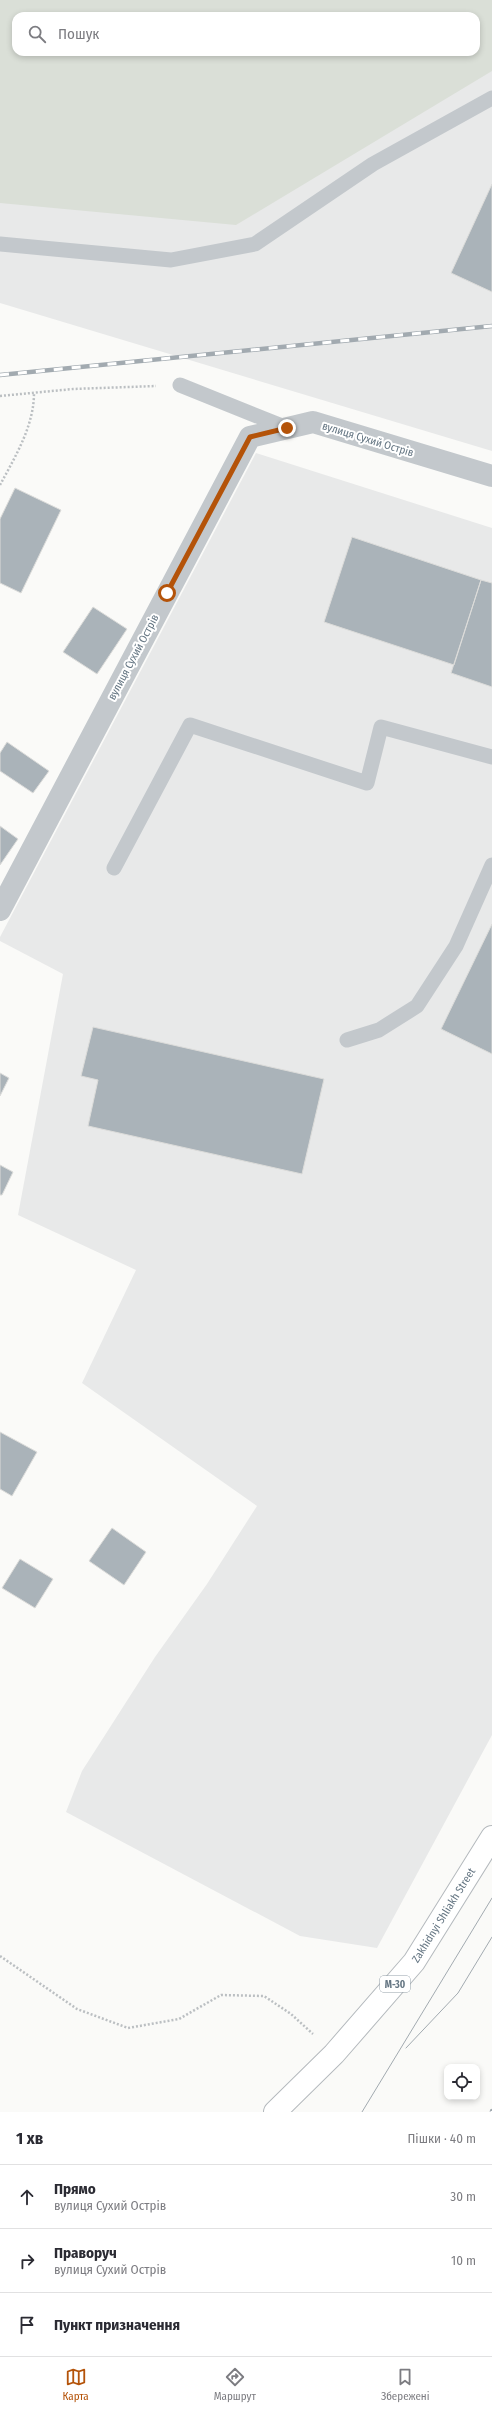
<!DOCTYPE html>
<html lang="uk">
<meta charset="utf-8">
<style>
:root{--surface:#fff;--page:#f2f2f3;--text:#2b2b33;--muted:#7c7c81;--line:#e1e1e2;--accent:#b45309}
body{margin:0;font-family:"Fira Sans Condensed",sans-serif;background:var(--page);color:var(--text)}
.controls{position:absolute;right:12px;bottom:12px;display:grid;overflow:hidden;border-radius:8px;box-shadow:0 2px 6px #0003}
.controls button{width:36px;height:36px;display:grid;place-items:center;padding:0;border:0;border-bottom:1px solid var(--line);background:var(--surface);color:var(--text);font:20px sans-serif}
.stop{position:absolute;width:12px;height:12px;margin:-9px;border:3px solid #b45309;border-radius:50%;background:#fff}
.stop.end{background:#b45309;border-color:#fff;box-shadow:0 1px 4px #0008}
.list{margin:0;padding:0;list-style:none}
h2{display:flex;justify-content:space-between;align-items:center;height:52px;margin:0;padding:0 16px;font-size:17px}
h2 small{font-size:13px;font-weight:400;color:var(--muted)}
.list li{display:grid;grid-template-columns:26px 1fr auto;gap:12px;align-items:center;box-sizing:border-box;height:64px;padding:0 16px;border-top:1px solid var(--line)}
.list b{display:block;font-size:15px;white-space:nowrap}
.list p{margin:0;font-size:13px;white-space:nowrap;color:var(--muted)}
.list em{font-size:13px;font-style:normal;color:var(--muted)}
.icon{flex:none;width:22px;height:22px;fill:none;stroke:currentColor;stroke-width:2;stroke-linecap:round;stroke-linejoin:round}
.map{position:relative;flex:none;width:492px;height:2112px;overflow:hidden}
.search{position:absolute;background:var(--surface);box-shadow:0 2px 6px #0003;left:12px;right:12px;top:12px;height:44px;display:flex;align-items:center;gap:10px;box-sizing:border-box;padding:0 14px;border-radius:12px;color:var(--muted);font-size:15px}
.sheet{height:244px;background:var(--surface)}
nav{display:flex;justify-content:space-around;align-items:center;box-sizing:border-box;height:56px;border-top:1px solid var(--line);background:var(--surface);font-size:11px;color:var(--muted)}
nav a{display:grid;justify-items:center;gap:2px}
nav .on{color:var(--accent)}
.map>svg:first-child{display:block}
.built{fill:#e8e9e9;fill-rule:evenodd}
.green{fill:#dadfd7;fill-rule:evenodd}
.building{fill:#aab3b9;stroke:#dcdcda}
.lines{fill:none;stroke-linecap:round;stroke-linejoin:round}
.trunk-casing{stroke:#b4b9bd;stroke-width:24}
.path{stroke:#bbbfc2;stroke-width:2.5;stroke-dasharray:2 2;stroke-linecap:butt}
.service{stroke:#c3c8cc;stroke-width:15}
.minor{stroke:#c3c8cc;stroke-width:22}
.trunk{stroke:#fff;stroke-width:22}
.tram{stroke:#a2aab0;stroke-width:1}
.rail-casing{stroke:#a2aab0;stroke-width:4.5}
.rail{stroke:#fff;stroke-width:3;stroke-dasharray:9;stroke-linecap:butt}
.route{stroke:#b45309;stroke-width:5}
.labels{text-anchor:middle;stroke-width:4;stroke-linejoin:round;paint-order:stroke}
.shield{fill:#fff;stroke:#939fa8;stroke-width:1}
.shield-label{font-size:10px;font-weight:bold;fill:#657683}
.street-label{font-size:11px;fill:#657683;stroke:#fff}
</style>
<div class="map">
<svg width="492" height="2112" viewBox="0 0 492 2112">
<rect width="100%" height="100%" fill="#fafaf8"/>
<!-- built -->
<path class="built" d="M 0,0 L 492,0 L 492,451 L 0,303 ZM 16,16 L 476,16 L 476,52 L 16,52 Z
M 256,453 L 492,528 L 492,1735 L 377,1948 L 300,1936 L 66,1812 L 82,1771 L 155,1657 L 207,1584 L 257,1506 L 82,1383 L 136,1270 L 18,1215 L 63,974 L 0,941 L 0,937 Z"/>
<!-- green -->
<path class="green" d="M 0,0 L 492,0 L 492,71 L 236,225 L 0,203 ZM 16,16 L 476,16 L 476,52 L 16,52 Z"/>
<!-- building -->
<path class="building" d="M 492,184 L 492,292 L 451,273 Z
M 15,488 L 61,510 L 21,593 L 0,583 L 0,519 Z
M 352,537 L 481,580 L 454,665 L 324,622 Z
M 481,580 L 492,583 L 492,687 L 451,673 Z
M 93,607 L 127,629 L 97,674 L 63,652 Z
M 7,742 L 49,771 L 33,793 L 0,771 L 0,753 Z
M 0,826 L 18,839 L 0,865 Z
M 492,924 L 492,1054 L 441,1029 Z
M 93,1027 L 324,1079 L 302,1174 L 88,1126 L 98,1080 L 81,1076 Z
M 0,1073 L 9,1078 L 0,1096 Z
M 0,1165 L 13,1172 L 2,1195 L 0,1195 Z
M 0,1432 L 37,1452 L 12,1496 L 0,1489 Z
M 112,1528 L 146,1552 L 124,1585 L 89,1561 Z
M 20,1559 L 53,1579 L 35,1608 L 2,1588 Z"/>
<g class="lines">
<defs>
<g id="trunk">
<path id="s1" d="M 275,2112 L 334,2054 L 414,1962 L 492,1837"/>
</g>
</defs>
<!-- trunk casing -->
<use href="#trunk" class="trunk-casing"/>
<!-- path -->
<path class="path" d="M 0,396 L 73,389 L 156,386
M 0,485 C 15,457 34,426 34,393
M 0,1956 L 77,2009 L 128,2028 L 179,2019 L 221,1995 L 264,1996 L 291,2014 L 313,2034"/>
<!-- service -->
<path class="service" d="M 0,244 L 171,260 L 255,244 L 373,164 L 492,98
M 180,385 L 287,428
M 114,868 L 190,725 L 367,783 L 381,727 L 492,757
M 347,1040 L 379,1030 L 417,1006 L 456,946 L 492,865"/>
<!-- minor -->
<path class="minor" d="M 0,910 L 250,437 L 313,422 L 492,476"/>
<!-- trunk -->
<use href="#trunk" class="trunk"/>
<!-- tram -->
<path class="tram" d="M 406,2048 L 458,1993 L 492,1937
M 362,2112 L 492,1898"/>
<defs>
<path id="rail" d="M 0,375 L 492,326
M 492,2112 L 492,2111"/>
</defs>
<!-- rail casing -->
<use href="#rail" class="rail-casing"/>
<!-- rail -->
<use href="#rail" class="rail"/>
</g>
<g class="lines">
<!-- route -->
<path class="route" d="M 167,593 L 250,437 L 287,428"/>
</g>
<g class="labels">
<!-- shield labels -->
<rect class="shield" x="380" y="1976" width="30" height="16" rx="3"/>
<g class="shield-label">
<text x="395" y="1988">М-30</text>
</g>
<!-- street labels -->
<g class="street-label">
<text transform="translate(368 439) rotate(17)" y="4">вулиця Сухий Острів</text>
<text transform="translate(133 657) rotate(-62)" y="4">вулиця Сухий Острів</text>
<text dy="4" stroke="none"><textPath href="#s1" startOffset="260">Zakhidnyi Shliakh Street</textPath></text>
</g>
</g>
</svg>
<div class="controls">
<button><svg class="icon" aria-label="locate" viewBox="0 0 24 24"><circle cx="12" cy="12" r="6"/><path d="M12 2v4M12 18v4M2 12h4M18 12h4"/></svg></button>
</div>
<div class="stop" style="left:167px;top:593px"></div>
<div class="stop end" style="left:287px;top:428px"></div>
<div class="search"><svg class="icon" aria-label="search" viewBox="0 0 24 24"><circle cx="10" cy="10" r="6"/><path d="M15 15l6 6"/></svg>Пошук</div>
</div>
<section class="sheet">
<h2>1 хв<small>Пішки · 40 m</small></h2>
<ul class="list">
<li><svg class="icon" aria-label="ahead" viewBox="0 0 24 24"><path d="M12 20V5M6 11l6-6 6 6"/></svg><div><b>Прямо</b><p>вулиця Сухий Острів</p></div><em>30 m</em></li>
<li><svg class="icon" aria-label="right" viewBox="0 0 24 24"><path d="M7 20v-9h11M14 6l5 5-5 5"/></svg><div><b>Праворуч</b><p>вулиця Сухий Острів</p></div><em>10 m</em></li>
<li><svg class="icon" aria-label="arrive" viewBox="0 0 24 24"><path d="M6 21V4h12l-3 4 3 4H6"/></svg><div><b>Пункт призначення</b></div></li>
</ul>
</section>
<nav>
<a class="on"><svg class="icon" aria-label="map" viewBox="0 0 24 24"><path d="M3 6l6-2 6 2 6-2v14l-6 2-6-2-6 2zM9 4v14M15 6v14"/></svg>Карта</a>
<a><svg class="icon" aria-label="directions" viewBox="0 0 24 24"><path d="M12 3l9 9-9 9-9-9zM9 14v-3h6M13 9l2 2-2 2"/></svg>Маршрут</a>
<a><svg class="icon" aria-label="saved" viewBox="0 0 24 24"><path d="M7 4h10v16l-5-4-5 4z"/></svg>Збережені</a>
</nav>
